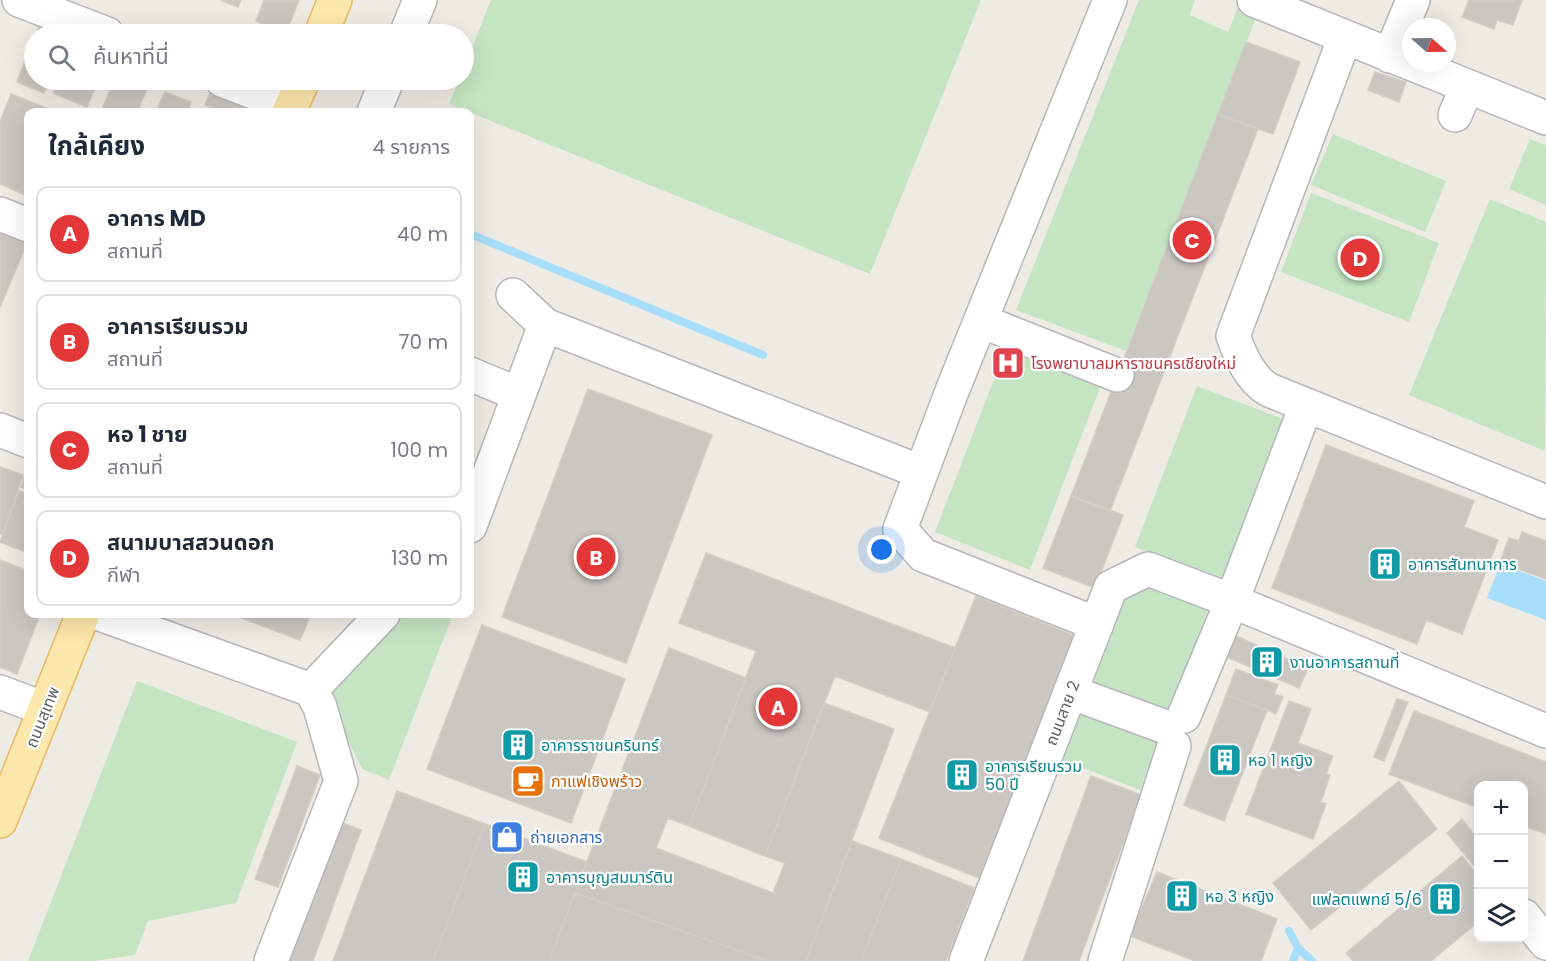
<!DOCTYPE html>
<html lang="th">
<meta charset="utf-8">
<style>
:root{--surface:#fff;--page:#f2f2f3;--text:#1f2937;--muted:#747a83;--line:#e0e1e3;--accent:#e33636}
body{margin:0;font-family:Poppins,"Noto Sans Thai",sans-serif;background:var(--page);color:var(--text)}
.controls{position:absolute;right:18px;bottom:18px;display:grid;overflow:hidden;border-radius:12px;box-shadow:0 6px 24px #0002}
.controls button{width:54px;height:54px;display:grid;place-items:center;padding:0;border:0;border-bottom:2px solid var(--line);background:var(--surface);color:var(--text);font:30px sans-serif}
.compass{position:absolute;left:1402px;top:18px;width:54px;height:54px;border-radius:50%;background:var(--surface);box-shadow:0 6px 24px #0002;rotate:110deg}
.you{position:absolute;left:882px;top:550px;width:21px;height:21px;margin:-15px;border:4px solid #fff;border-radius:50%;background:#1a73e8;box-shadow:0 0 0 9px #1a73e833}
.badge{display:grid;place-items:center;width:39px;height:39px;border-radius:50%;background:var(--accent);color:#fff;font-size:20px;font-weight:700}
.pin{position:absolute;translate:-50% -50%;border:3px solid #fff;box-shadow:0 2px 6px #0006}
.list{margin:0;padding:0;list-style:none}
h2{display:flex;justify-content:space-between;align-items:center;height:78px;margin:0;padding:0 24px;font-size:26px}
h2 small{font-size:20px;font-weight:400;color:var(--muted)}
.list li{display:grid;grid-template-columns:39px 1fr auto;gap:18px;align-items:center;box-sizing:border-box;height:96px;margin:0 12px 12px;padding:0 12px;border:2px solid var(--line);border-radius:12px}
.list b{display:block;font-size:22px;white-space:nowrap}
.list p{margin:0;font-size:20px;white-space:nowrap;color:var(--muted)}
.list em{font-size:20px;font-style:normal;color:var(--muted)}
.icon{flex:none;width:33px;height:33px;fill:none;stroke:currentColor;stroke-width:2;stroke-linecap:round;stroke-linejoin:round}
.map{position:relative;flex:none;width:1546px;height:961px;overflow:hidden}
.search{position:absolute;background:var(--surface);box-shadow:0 6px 24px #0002;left:24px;top:24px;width:450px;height:66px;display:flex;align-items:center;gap:15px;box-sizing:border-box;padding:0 21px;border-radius:33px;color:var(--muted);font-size:22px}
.panel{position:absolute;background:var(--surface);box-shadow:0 6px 24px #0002;left:24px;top:108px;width:450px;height:510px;border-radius:12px}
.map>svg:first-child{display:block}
.green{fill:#c5e5c2}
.water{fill:#a7defc}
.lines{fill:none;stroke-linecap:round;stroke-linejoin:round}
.stream{stroke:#a7defc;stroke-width:8}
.building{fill:#cac6c2;stroke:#d3ccc3;stroke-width:1.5}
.minor-casing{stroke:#b5b7bb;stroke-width:36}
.major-casing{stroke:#ecb95f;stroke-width:36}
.minor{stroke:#fff;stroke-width:33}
.major{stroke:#fce8ac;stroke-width:33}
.labels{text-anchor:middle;stroke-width:4.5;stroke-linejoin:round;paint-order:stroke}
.health-label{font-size:16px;fill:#be3a42;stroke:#fff;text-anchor:start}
.culture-label{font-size:16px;fill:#0d838f;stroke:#fff;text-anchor:start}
.street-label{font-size:16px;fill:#5c6064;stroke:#fff}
.food-label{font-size:16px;fill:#c56008;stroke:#fff;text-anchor:start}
.shop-label{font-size:16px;fill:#366cbe;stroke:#fff;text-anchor:start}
</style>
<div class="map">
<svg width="1546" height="961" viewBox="0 0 1546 961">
<rect width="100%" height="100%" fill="#eeebe4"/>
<!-- green -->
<path class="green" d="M 491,0 L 981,0 L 870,274 L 449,104 L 459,80 L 464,80 L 464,68 Z
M 1139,0 L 1195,0 L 1190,15 L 1228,32 L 1238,7 L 1257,15 L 1126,351 L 1016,310 Z
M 1333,134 L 1446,181 L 1425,232 L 1311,185 Z
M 1530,139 L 1546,145 L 1546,205 L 1509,189 Z
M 1311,193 L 1439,243 L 1409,322 L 1281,272 Z
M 1490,199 L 1546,222 L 1545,451 L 1409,395 Z
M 1010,338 L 1101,385 L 1030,570 L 935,532 Z
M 1197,386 L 1286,420 L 1223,581 L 1135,547 Z
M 1150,585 L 1209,607 L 1169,713 L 1092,684 L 1125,599 Z
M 401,614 L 453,614 L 389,780 L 362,769 L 323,689 L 339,659 Z
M 137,681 L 297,742 L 236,903 L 148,921 L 135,955 L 94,961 L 28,961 Z
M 1083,708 L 1160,737 L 1140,790 L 1063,760 Z"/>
<!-- water -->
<path class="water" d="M 1500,564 L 1546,581 L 1546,620 L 1487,598 Z"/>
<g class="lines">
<!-- stream -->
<path class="stream" d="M 470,234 L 763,355
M 1289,931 L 1298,948 L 1312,961
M 1293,961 L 1298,948"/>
</g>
<!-- building -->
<path class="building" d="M 220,0 L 241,0 L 238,7 Z
M 264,0 L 299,0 L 286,33 L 256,21 Z
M 1469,0 L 1522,0 L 1513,25 L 1497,20 L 1494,29 L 1462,17 Z
M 41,21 L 67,34 L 36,34 Z
M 214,25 L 235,33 L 234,34 L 210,34 Z
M 34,37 L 34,80 L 49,80 L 44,93 L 17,82 Z
M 1246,42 L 1300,62 L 1273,134 L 1218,114 Z
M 1375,72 L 1406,82 L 1399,102 L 1368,90 Z
M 59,80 L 98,80 L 87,107 L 53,93 Z
M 114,80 L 151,80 L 137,112 L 101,112 Z
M 214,83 L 256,100 L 251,112 L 225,112 L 205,105 Z
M 165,92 L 191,102 L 187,112 L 156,112 Z
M 11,94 L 56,112 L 28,112 L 28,196 L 0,184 L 0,122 Z
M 1218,114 L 1258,129 L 1110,511 L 1071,496 Z
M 0,232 L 27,243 L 0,307 Z
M 588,389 L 712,435 L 626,663 L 502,617 Z
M 1326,445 L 1474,501 L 1464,527 L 1498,540 L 1462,634 L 1426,620 L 1417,644 L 1272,588 Z
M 0,467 L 23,475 L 2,535 L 0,534 Z
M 28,468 L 28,490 L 21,487 Z
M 19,491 L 28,494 L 28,553 L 0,542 Z
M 1071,496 L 1123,515 L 1095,588 L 1043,568 Z
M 1522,532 L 1546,541 L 1546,579 L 1500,562 L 1509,538 L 1519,541 Z
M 706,553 L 955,648 L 930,712 L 835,676 L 765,856 L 689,826 L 756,651 L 679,623 Z
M 0,560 L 28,571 L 28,614 L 40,614 L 17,674 L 0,667 Z
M 976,596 L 1075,636 L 979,878 L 879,838 Z
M 231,614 L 311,614 L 300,640 Z
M 482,625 L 625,679 L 571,823 L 427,769 Z
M 1236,636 L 1308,668 L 1299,688 L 1227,657 Z
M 669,648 L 746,678 L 689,826 L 668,818 L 656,848 L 773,893 L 785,863 L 765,856 L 824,703 L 894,729 L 806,961 L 768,961 L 575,893 Z
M 1236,669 L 1278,685 L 1274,694 L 1283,697 L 1276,714 L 1267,710 L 1224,821 L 1184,805 Z
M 1227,695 L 1267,710 L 1224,821 L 1184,805 Z
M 1397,699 L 1408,702 L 1384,761 L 1374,757 Z
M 1289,701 L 1311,709 L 1298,743 L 1333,756 L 1326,774 L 1330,775 L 1321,802 L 1326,804 L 1313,839 L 1246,814 Z
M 1414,711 L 1546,762 L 1546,834 L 1524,826 L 1524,786 L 1478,786 L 1478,808 L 1389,774 Z
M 297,766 L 320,775 L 278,887 L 255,879 Z
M 1091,776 L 1141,795 L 1079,961 L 1023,961 Z
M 1399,781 L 1437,829 L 1311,930 L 1273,883 Z
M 397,791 L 485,824 L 433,961 L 333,961 Z
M 1462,819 L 1478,840 L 1478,871 L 1447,833 Z
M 340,822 L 361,830 L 313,961 L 288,961 Z
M 485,824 L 587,862 L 549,961 L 433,961 Z
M 852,841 L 901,859 L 861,961 L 806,961 Z
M 1462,856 L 1478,876 L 1478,922 L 1431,961 L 1353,961 L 1346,953 Z
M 901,859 L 974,888 L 946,961 L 861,961 Z
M 1157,872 L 1277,919 L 1261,961 L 1195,961 L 1130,936 Z
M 575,893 L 768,961 L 549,961 Z"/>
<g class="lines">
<defs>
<path id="minor" d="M 19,0 L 107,34
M 1254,0 L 1546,118
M 406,34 L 420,0
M 1345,37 L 1233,336 C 1240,355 1250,379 1269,390 L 1546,502
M 1390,56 L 1413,0
M 222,80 L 292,107
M 374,112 L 387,80
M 1455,115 L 1467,87
M 0,214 L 28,225
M 513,295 L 545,325
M 981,321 L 1117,375
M 470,374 L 518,394
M 0,430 L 28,441
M 470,526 L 545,325 L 921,472
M 100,614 L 311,690 L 320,707 L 341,781 L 271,961
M 1097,624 L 923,555 L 900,529 L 952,391 L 1110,0
M 311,690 L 383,614
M 0,692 L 45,709
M 1070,692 L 1163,726
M 1184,716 L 1232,601 L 1306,406
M 1524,916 L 1546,943
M 966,961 L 1111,587 L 1148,569 L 1232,601 L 1546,731
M 1105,961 L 1174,746"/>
<path id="major" d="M 321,34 L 335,0
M 289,112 L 303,80
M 0,821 L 83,614"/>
</defs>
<!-- minor casing -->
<use href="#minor" class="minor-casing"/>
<!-- major casing -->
<use href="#major" class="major-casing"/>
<!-- minor -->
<use href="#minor" class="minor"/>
<!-- major -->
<use href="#major" class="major"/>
</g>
<!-- icons -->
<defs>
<symbol id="hospital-square" viewBox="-11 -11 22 22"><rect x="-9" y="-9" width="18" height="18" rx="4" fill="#e0444e" stroke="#fff"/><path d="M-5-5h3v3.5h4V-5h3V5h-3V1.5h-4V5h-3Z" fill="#fff"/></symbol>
<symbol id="building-square" viewBox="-11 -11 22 22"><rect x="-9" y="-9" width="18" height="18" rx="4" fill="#0f9aa8" stroke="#fff"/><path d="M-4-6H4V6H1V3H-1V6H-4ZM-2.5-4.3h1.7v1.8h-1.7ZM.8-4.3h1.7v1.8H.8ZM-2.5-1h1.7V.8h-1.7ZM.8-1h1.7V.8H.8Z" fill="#fff"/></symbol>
<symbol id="cafe-square" viewBox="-11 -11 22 22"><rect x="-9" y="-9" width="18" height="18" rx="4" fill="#e8710a" stroke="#fff"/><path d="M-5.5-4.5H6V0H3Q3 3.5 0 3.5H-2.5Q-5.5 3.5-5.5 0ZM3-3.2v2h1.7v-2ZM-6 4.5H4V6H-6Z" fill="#fff"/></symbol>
<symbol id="shop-square" viewBox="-11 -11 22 22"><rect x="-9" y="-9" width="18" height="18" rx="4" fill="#3f7fe0" stroke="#fff"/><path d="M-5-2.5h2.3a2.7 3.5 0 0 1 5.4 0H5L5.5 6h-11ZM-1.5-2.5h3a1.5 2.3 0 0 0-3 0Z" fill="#fff"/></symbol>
</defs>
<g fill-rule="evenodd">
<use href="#hospital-square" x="989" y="344" width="38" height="38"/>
<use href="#building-square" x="1366" y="545" width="38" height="38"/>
<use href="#building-square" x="1248" y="643" width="38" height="38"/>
<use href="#building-square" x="499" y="726" width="38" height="38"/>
<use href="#building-square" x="1206" y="741" width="38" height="38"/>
<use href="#building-square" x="943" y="756" width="38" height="38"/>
<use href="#cafe-square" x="509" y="762" width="38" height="38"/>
<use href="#shop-square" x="488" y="818" width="38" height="38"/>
<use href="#building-square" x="504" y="858" width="38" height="38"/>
<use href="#building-square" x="1163" y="877" width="38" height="38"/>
<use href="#building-square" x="1426" y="880" width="38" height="38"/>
</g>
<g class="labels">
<!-- health labels -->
<g class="health-label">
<text x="1031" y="369">โรงพยาบาลมหาราชนครเชียงใหม่</text>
</g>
<!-- culture labels -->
<g class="culture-label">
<text x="1408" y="570">อาคารสันทนาการ</text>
<text x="1290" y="668">งานอาคารสถานที่</text>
<text x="541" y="751">อาคารราชนครินทร์</text>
<text x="1248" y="766">หอ 1 หญิง</text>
<text x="985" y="772">อาคารเรียนรวม<tspan x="985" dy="18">50 ปี</tspan></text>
<text x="546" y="883">อาคารบุญสมมาร์ติน</text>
<text x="1205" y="902">หอ 3 หญิง</text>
<text x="1422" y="905" text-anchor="end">แฟลตแพทย์ 5/6</text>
</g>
<!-- street labels -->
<g class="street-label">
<text transform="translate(1062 713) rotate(-69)" y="6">ถนนสาย 2</text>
<text transform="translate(42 717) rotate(-68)" y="6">ถนนสุเทพ</text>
</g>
<!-- food labels -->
<g class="food-label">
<text x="551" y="787">กาแฟเชิงพร้าว</text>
</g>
<!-- shop labels -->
<g class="shop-label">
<text x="530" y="843">ถ่ายเอกสาร</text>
</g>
</g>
</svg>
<div class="controls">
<button>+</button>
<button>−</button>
<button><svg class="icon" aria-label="layers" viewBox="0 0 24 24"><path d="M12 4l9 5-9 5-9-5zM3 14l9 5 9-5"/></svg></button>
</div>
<svg class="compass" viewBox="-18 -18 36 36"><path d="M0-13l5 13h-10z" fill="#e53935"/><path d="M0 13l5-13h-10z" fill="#747a83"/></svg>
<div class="you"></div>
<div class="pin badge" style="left:778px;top:707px">A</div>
<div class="pin badge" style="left:596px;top:557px">B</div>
<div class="pin badge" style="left:1192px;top:240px">C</div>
<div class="pin badge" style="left:1360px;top:258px">D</div>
<div class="search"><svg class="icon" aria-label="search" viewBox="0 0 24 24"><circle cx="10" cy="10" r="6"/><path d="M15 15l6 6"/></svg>ค้นหาที่นี่</div>
<section class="panel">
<h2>ใกล้เคียง<small>4 รายการ</small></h2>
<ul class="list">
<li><span class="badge">A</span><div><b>อาคาร MD</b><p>สถานที่</p></div><em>40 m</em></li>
<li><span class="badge">B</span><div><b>อาคารเรียนรวม</b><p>สถานที่</p></div><em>70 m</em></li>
<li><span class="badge">C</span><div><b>หอ 1 ชาย</b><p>สถานที่</p></div><em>100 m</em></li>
<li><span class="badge">D</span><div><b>สนามบาสสวนดอก</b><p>กีฬา</p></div><em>130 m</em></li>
</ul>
</section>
</div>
